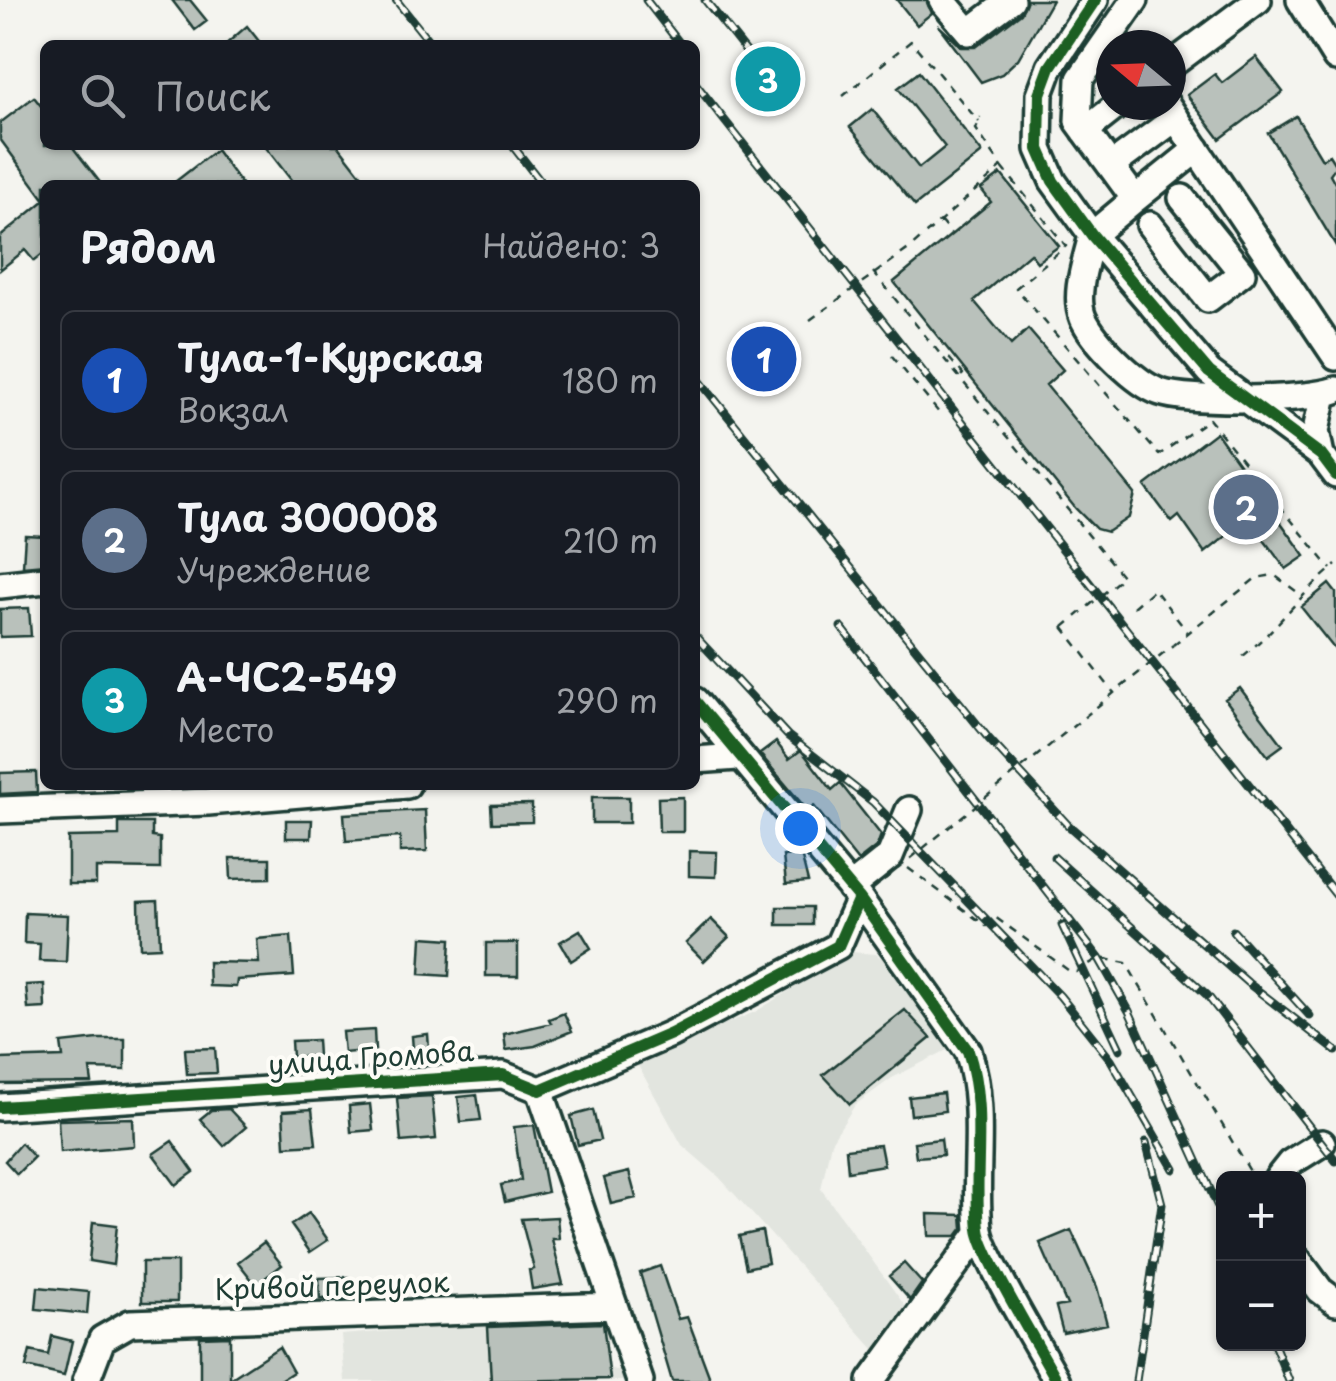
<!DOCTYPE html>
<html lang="ru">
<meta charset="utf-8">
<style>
:root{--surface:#171b24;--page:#20242c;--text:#f1f3f6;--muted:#9ea1a6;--line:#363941;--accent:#0b8043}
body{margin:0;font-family:"Playpen Sans",sans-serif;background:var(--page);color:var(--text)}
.controls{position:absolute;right:30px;bottom:30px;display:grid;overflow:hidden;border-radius:15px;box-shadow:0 2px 8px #0004}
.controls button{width:90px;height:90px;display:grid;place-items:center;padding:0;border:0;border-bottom:2px solid var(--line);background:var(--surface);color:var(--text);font:50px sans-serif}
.compass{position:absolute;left:1096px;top:30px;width:90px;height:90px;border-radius:50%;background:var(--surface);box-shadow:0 2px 8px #0004;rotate:289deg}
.you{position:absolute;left:800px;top:828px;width:35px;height:35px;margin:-25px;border:8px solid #fff;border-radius:50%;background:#1a73e8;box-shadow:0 0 0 15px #1a73e833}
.badge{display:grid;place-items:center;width:65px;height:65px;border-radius:50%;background:var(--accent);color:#fff;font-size:32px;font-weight:700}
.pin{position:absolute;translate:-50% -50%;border:5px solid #fff;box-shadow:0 2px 10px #0006}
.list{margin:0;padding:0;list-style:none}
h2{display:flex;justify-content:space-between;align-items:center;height:130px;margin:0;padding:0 40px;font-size:42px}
h2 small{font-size:32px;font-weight:400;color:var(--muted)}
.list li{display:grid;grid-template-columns:65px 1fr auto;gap:30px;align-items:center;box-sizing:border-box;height:140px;margin:0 20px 20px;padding:0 20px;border:2px solid var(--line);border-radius:15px}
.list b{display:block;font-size:38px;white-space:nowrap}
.list p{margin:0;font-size:32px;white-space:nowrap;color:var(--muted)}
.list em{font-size:32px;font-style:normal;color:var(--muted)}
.icon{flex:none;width:55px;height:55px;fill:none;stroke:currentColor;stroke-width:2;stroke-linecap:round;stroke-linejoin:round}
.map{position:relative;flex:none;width:1336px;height:1381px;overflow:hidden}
.search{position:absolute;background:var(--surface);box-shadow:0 2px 8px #0004;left:40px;top:40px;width:660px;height:110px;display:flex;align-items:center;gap:25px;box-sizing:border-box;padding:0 35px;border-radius:15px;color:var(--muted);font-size:38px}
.panel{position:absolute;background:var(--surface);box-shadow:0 2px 8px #0004;left:40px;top:180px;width:660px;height:610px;border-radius:15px}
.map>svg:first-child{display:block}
.built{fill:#e2e5df}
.building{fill:#b9c1bb;stroke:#1f3d34;stroke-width:2.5}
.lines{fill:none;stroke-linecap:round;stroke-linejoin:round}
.minor-casing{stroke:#1f3d34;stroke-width:32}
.path{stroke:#1f3d34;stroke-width:2.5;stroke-dasharray:8 8;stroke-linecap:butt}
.minor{stroke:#fdfcf7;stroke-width:25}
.rail-casing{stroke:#1f3d34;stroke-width:9}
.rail{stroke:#fdfcf7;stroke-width:5;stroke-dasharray:15;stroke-linecap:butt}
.path-bridge{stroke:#1f3d34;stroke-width:2.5;stroke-dasharray:8 8;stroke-linecap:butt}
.cycleway-casing{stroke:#fdfcf7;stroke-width:19}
.cycleway{stroke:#1b5e20;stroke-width:12}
.labels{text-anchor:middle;stroke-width:8;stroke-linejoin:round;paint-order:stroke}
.street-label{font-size:28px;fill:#1f3d34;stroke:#fdfcf7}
</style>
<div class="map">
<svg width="1336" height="1381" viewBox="0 0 1336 1381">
<rect width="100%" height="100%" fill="#f4f4ef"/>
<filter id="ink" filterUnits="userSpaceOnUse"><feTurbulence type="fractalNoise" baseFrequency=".01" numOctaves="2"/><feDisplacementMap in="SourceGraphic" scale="20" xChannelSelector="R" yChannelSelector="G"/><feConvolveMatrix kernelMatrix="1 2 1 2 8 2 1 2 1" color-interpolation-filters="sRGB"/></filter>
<g filter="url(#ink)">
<!-- built -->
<path class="built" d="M 851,952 L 876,954 L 896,969 L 949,1049 L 892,1078 L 855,1105 L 831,1142 L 821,1189 L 905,1306 L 875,1350 L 719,1177 L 682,1145 L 635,1060 L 755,1012 Z
M 602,1314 L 609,1368 L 620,1371 L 623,1381 L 345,1381 L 341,1335 Z"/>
<!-- building -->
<path class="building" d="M 172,0 L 190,0 L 207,21 L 195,30 Z
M 897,0 L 926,0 L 932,13 L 917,25 Z
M 1027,0 L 1052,0 L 1018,59 L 1002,74 L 981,82 L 938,25 L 962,47 L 976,47 L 1021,13 Z
M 247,26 L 262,45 L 225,45 Z
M 1256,57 L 1283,92 L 1220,139 L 1187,95 L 1215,74 L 1222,83 Z
M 919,72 L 982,153 L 915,206 L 850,127 L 872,109 L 919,168 L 945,147 L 898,88 Z
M 34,97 L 45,111 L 45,145 L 71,145 L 102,185 L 45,185 L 45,252 L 34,261 L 25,250 L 0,270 L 0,237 L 45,200 L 0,139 L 0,123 Z
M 1296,116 L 1322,159 L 1329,155 L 1336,166 L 1330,174 L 1336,185 L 1336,246 L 1268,133 Z
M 264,145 L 338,145 L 369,185 L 295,185 Z
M 216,150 L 242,185 L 171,185 Z
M 1001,174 L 1059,246 L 1037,262 L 1030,253 L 974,301 L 1011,345 L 1028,329 L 1063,370 L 1046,385 L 1135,494 L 1129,517 L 1107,532 L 1096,529 L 1076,509 L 894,282 L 991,202 L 981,189 Z
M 1216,432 L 1305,556 L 1286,569 L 1248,519 L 1205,553 L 1179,516 L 1172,522 L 1145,486 Z
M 25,535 L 45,536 L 45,564 L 23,566 Z
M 1329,584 L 1336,593 L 1336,651 L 1301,607 Z
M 29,608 L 31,636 L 0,637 L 0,609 Z
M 1240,688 L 1283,745 L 1268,756 L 1225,699 Z
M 776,742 L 789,759 L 801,750 L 832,790 L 840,783 L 881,835 L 877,846 L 858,861 L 814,806 L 808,811 L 760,754 Z
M 36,772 L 37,792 L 0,794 L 0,773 Z
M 592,797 L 629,797 L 629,823 L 592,823 Z
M 683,797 L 683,832 L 659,832 L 658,798 Z
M 532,804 L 532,822 L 492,823 L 491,805 Z
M 425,810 L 427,851 L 400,852 L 400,837 L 346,841 L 344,814 Z
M 286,820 L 312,820 L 311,838 L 286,838 Z
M 119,823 L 152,823 L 152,837 L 160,838 L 160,869 L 96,868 L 96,884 L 68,884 L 68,837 L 119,836 Z
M 689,851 L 717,852 L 716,877 L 689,876 Z
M 801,854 L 808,882 L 786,884 L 783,856 Z
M 230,858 L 270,858 L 270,878 L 231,879 Z
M 158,900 L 160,947 L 140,948 L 139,901 Z
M 777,907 L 812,907 L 812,925 L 777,925 Z
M 25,913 L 68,915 L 66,962 L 39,961 L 40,944 L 24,943 Z
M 711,919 L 729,937 L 704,961 L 686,943 Z
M 580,930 L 591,948 L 571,961 L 560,942 Z
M 291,936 L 294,976 L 237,980 L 236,987 L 209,986 L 208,962 L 259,963 L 257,939 Z
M 422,937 L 451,939 L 449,976 L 420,974 Z
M 486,943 L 518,943 L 518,976 L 486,976 Z
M 44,984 L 45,1008 L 28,1009 L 26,985 Z
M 905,1010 L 931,1038 L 850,1104 L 823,1075 Z
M 564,1013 L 572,1031 L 535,1046 L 506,1050 L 504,1034 L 551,1023 L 549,1019 Z
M 374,1030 L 375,1050 L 344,1053 L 342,1032 Z
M 428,1034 L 430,1062 L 414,1063 L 412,1036 Z
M 98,1039 L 125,1039 L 125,1070 L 90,1069 L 92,1083 L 0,1084 L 0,1059 L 63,1057 L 61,1043 Z
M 317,1040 L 318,1056 L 292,1057 L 291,1041 Z
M 215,1048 L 217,1073 L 187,1074 L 185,1049 Z
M 943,1093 L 945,1111 L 911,1115 L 909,1097 Z
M 477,1095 L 481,1120 L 461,1122 L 458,1097 Z
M 432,1096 L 436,1139 L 401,1142 L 397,1098 Z
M 370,1104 L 373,1130 L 351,1132 L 349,1106 Z
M 229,1109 L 246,1127 L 224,1146 L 200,1119 L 211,1110 Z
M 312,1109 L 316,1144 L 285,1146 L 283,1111 Z
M 593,1110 L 600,1140 L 578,1145 L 571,1116 Z
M 133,1118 L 134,1146 L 60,1152 L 58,1120 Z
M 534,1125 L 547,1192 L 505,1202 L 501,1185 L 521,1180 L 514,1127 Z
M 941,1139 L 943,1155 L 916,1157 L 914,1142 Z
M 172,1141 L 194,1172 L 176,1185 L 153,1154 Z
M 21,1143 L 34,1157 L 17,1174 L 5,1161 Z
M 880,1145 L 884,1165 L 848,1171 L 846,1149 Z
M 629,1172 L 636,1198 L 611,1204 L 604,1178 Z
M 309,1213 L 328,1240 L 310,1252 L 291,1225 Z
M 928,1214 L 962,1215 L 963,1228 L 957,1236 L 929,1236 Z
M 557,1217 L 559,1239 L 552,1239 L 563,1284 L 532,1289 L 529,1270 L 534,1269 L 521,1219 Z
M 93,1222 L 117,1225 L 113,1265 L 89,1261 Z
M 1071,1230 L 1097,1287 L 1107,1324 L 1063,1333 L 1056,1307 L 1067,1305 L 1040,1243 Z
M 762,1231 L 768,1263 L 746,1268 L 739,1236 Z
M 264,1242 L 282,1265 L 256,1285 L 238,1262 Z
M 142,1262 L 177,1262 L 177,1302 L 142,1302 Z
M 904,1263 L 922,1283 L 910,1300 L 889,1276 Z
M 660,1266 L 678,1319 L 687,1317 L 711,1381 L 672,1381 L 640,1273 Z
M 349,1277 L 349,1298 L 320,1299 L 319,1278 Z
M 38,1287 L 89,1292 L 87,1314 L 36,1309 Z
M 603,1323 L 610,1379 L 491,1381 L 488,1327 Z
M 52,1336 L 72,1341 L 64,1376 L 26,1367 L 30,1351 L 48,1355 Z
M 230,1336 L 230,1379 L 279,1347 L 293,1372 L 279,1381 L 200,1380 L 200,1337 Z"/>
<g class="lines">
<defs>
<path id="minor" d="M 942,0 L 969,32 L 1011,0
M 1095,0 L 1050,67 L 1040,94 L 1039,149 L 1053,181 L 1092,235 L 1209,372 L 1321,455 L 1336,475
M 1135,0 L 1080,79 L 1078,121 L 1135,199 L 1197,149
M 1300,0 L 1336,58
M 1171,65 L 1258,0
M 1167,105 L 1336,357
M 1085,131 L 1118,105
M 1111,166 L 1176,118
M 1150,225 L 1208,299 L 1242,273 L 1182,198
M 1092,235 C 1087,259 1073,294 1083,318 C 1094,342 1136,384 1160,392 C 1189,402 1307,401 1336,390
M 1092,235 L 1135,199
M 1321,455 L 1316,431 L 1324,394
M 0,585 L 45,580
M 695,701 L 859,898 L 968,1051 C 987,1109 973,1169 979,1229 C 981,1253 1042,1352 1057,1381
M 695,760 L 738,757
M 0,810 L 208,802 L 407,785
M 850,888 L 890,856 L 909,810
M 540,1090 L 640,1381
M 0,1107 L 503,1075 L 540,1090 L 671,1034 L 838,946 L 859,898
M 1278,1178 L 1290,1163 L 1322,1143
M 1298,1260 L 1320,1290 L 1336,1302
M 86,1381 L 102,1339 L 130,1323 L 613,1306
M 871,1381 L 979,1233"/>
</defs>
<!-- minor casing -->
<use href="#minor" class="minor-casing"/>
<!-- path -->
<path class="path" d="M 843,96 L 911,41 L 979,122
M 1002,167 L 1066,246 L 1016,288 L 1159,455 L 1209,419 L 1331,569
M 940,221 L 952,235
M 873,272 L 1123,577 L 1058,632
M 810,320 L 910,248 L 1002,167 L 976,129 L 981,117
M 892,356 L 940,414
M 949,358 L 963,374 L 958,379
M 1133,607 L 1154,589 L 1188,633
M 1063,627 L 1114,693
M 1173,645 L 1256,578 L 1274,575 L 1300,594
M 1243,656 C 1278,628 1301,593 1336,565
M 908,868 L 986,926 L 995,917 L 1068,970 L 1076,972 L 1099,958 L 1126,963 L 1254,1178"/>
<!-- minor -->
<use href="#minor" class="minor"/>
<defs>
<path id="rail" d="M 396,0 L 432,45
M 646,0 L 681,45
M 705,0 L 787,103
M 695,83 L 1336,895
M 512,145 L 543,185
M 695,375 L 989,739 L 1068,825 L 1248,983 L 1336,1051
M 841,627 L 1099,958 L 1129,1011 L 1224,1220
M 695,636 L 788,736 L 873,802 L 1060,996 L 1111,1060 L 1174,1169
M 1054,857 L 1207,995 L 1336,1161
M 1062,925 L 1120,1049
M 1233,931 L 1310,1016
M 1274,1344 L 1289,1381
M 1136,1381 L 1162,1204 L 1146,1142"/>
</defs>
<!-- rail casing -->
<use href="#rail" class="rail-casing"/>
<!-- rail -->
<use href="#rail" class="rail"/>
<!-- path-bridge -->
<path class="path-bridge" d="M 873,889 L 1173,645"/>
<defs>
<path id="cycleway" d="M 1095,0 L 1050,67 L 1040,94 L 1039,149 L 1053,181 L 1092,235 L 1209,372 L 1321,455 L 1336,475
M 695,701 L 859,898 L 968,1051 C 987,1109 973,1169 979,1229 C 981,1253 1042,1352 1057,1381
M 0,1107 L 503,1075 L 540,1090 L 671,1034 L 838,946 L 859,898"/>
</defs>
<!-- cycleway casing -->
<use href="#cycleway" class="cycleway-casing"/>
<!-- cycleway -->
<use href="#cycleway" class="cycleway"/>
</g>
</g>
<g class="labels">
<!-- street labels -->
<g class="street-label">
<text transform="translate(371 1058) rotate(-4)" y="10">улица Громова</text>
<text transform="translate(332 1286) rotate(-2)" y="10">Кривой переулок</text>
</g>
</g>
</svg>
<div class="controls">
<button>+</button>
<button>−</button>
</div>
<svg class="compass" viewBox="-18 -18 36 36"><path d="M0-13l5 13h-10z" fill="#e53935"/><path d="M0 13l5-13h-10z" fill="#9ea1a6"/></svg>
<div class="you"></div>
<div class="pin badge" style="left:764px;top:359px;background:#1a4fb4">1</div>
<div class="pin badge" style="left:1246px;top:507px;background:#5c6f8a">2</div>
<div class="pin badge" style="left:768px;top:79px;background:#0f9aa8">3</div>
<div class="search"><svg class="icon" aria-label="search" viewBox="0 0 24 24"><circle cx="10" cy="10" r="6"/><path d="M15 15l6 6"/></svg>Поиск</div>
<section class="panel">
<h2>Рядом<small>Найдено: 3</small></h2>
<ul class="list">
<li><span class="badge" style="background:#1a4fb4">1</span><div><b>Тула-1-Курская</b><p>Вокзал</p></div><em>180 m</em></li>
<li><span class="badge" style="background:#5c6f8a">2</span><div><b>Тула 300008</b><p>Учреждение</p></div><em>210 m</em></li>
<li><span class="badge" style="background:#0f9aa8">3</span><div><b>А-ЧС2-549</b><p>Место</p></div><em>290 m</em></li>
</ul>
</section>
</div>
